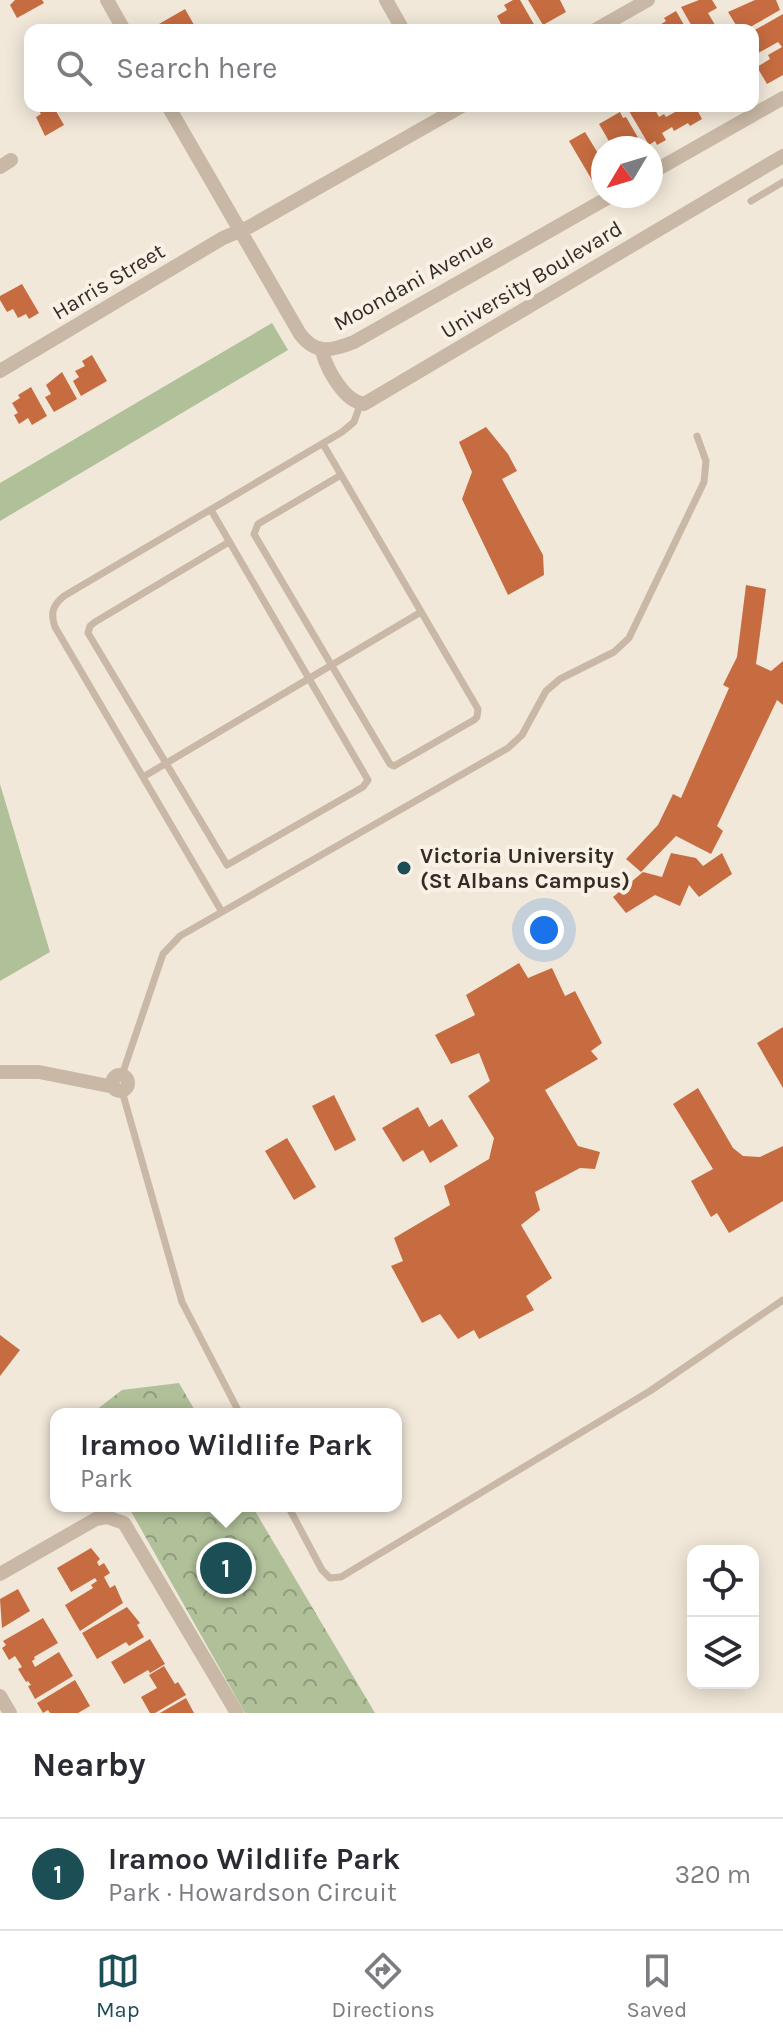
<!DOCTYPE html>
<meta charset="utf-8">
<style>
:root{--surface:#fff;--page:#f7f7f7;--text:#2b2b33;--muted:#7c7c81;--line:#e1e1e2;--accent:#1c4e56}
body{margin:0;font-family:Karla,sans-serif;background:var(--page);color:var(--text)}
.controls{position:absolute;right:24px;bottom:24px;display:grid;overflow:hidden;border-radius:16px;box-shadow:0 4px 20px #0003}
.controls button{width:72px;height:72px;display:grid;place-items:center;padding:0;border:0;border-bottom:2px solid var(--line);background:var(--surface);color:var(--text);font:40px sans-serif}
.compass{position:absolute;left:591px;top:136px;width:72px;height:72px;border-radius:50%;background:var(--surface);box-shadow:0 4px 20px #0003;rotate:232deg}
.you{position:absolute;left:544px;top:930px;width:28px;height:28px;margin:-20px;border:6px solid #fff;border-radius:50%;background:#1a73e8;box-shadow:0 0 0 12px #1a73e833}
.badge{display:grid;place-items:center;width:52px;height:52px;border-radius:50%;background:var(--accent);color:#fff;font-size:26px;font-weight:700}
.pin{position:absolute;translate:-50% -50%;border:4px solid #fff;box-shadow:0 2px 8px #0006}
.popup{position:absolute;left:50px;top:1408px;width:352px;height:104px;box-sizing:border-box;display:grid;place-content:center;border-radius:16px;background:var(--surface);filter:drop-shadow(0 2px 6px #0005);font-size:26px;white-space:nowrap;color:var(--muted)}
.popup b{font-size:30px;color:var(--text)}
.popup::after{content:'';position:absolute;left:50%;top:100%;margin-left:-16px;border:16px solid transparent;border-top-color:var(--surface)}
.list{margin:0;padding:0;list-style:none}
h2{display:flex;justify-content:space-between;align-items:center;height:104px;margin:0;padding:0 32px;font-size:34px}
h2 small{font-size:26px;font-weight:400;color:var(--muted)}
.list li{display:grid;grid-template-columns:52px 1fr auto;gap:24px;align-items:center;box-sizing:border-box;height:112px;padding:0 32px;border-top:2px solid var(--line)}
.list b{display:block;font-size:30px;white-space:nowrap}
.list p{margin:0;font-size:26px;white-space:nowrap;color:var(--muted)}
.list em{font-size:26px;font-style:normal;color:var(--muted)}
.icon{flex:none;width:44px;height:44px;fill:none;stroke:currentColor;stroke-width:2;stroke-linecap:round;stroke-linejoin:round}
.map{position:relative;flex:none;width:783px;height:1713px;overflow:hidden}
.search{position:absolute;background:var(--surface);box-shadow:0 4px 20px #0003;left:24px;right:24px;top:24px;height:88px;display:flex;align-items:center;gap:20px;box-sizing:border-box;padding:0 28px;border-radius:16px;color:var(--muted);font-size:30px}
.sheet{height:216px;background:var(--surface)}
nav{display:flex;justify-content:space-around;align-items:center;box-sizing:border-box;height:112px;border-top:2px solid var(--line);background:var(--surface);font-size:22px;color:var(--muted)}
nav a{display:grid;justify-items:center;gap:4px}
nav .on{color:var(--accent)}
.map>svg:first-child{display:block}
.grass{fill:#b0c099}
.forest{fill:url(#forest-crowns)}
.building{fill:#c76c41}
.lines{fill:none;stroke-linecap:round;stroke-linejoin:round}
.service{stroke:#c9b8a5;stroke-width:7}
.minor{stroke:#c9b8a5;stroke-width:14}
.poi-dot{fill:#1c4e56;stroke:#f9f1e5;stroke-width:3}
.labels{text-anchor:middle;stroke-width:8;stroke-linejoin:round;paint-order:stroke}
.street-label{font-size:22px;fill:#352c26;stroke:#f9f1e5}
.poi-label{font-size:22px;font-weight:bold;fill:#352c26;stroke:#f9f1e5;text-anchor:start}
</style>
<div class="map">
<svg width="783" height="1713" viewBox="0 0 783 1713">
<defs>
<pattern id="forest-crowns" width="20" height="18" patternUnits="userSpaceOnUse" patternTransform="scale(2)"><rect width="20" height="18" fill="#b0c099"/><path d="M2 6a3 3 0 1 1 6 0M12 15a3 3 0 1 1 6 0" fill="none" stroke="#909c7d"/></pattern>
</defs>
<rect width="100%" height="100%" fill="#f1e8d9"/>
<!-- grass -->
<path class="grass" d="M 272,323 L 288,350 L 0,521 L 0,483 Z
M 0,784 L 50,952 L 0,981 Z"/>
<!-- forest -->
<path class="forest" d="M 179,1383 L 197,1414 L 91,1414 L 122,1390 Z
M 128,1506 L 252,1506 L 375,1713 L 245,1713 Z"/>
<!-- building -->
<path class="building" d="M 15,0 L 42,0 L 44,3 L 17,18 L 10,5 Z
M 513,0 L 520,0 L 535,26 L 527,30 L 509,30 L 506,24 L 502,26 L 497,16 L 507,10 L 504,5 Z
M 528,0 L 560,0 L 566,12 L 543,25 Z
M 699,0 L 712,0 L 717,8 L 708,13 L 718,30 L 694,30 L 681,7 Z
M 755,0 L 776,0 L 780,10 L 745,30 L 739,30 L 728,12 Z
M 185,9 L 197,30 L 163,30 L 159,24 Z
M 676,11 L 687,30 L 656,30 L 655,28 L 666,21 L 664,18 Z
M 783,14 L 783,75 L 767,84 L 757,67 L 770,59 L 768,55 L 782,47 L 778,42 L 753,56 L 753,31 Z
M 36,106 L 53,106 L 64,125 L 45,136 L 36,117 L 41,114 Z
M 637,106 L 653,106 L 659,117 L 664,114 L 666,117 L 677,111 L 674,106 L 695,106 L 702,119 L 690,126 L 688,123 L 674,131 L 672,127 L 662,133 L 666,140 L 657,145 L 655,141 L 649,145 L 629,111 Z
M 620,112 L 623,118 L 626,117 L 644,148 L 613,148 L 599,124 Z
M 585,132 L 599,155 L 603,152 L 603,174 L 592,180 L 569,141 Z
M 22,284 L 39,313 L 29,319 L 26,314 L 18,318 L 13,309 L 7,312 L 0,300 L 0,296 Z
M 92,355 L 107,381 L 81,396 L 73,381 L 79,377 L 75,371 L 85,366 L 82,361 Z
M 62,372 L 77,399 L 54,412 L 45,397 L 51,394 L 46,385 Z
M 31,387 L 47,416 L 32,425 L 28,418 L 19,424 L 14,415 L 18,413 L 12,403 L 20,398 L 18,395 Z
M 486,427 L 508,454 L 517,471 L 502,479 L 543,555 L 544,575 L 508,595 L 462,499 L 472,472 L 459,442 Z
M 746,585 L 766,589 L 756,664 L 771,671 L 783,661 L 783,705 L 777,700 L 717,826 L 723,831 L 711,854 L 676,836 L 641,872 L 626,859 L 658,825 L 673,794 L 681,798 L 729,688 L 723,685 L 737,657 Z
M 671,853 L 696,858 L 703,866 L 722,853 L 732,874 L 699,897 L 689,885 L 680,906 L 655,895 L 626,913 L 613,897 L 643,872 L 662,877 Z
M 519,963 L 528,978 L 552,968 L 565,996 L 575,991 L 602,1043 L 591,1051 L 598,1059 L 545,1090 L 578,1146 L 600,1152 L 595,1169 L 580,1168 L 535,1192 L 540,1210 L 521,1225 L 552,1278 L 526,1296 L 534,1310 L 479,1339 L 474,1330 L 458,1339 L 440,1314 L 422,1323 L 391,1266 L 403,1261 L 394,1238 L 450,1205 L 444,1186 L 489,1159 L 494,1138 L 468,1096 L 490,1081 L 479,1053 L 451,1064 L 435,1035 L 475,1015 L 466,995 Z
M 783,1027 L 783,1088 L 757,1043 Z
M 698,1088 L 733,1148 L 743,1156 L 760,1157 L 783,1146 L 783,1201 L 729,1233 L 717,1213 L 711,1217 L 691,1181 L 713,1169 L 673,1104 Z
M 334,1095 L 356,1140 L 335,1151 L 312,1106 Z
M 418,1107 L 429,1127 L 442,1119 L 458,1146 L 430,1163 L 423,1150 L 403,1162 L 382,1128 Z
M 287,1138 L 316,1187 L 294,1200 L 265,1151 Z
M 0,1335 L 20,1350 L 0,1376 Z
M 91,1548 L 100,1559 L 97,1562 L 99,1566 L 104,1563 L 110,1573 L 104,1577 L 110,1588 L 115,1585 L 123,1603 L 80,1631 L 65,1605 L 93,1588 L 91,1585 L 97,1581 L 95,1578 L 71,1592 L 57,1568 Z
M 18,1589 L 30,1611 L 2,1628 L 0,1599 Z
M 127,1607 L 140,1623 L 137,1625 L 144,1637 L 129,1646 L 126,1642 L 97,1659 L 82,1633 Z
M 43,1618 L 58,1643 L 34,1657 L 35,1659 L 32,1661 L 35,1667 L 59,1652 L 73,1676 L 35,1699 L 28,1686 L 31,1685 L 28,1681 L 26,1682 L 18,1669 L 22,1667 L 15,1656 L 9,1660 L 2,1648 L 6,1645 L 3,1641 Z
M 150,1639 L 165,1664 L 150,1673 L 148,1670 L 124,1684 L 111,1662 Z
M 164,1666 L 175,1684 L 178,1682 L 186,1695 L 155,1713 L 150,1713 L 141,1697 L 157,1688 L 149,1675 Z
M 75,1680 L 90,1706 L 78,1713 L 50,1713 L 48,1710 L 43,1713 L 37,1703 Z
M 186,1698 L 194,1713 L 160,1713 Z"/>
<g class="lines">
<!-- service -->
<path class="service" d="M 751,201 L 783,182
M 323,444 L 478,709 L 477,717 L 474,720 L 394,766 L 390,764 L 254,534 L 258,524 L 341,475
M 211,510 L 368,780 L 363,787 L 227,865 L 88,633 L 90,626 L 95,622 L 229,542
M 143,777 L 421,612
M 222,912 L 55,627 C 50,613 53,605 64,596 L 342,432 L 354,422 L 360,405
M 122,1075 L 163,954 L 180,936 L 508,748 L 522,735 L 546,691 L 560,679 L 614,652 L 629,638 L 704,482 L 706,461 L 697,436
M 122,1091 L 182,1302 L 240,1414
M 288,1506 L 322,1570 L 330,1578 L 341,1577 L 650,1391 L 783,1300"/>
<!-- minor -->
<path class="minor" d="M 107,0 L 124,30
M 386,0 L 403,30
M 595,30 L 648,0
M 168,106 L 300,334 C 316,355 331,351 354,342 L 611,196
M 0,167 L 11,160
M 651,173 L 783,98
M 322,351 C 327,370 344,401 364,404 L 783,156
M 0,371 L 223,238 L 249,227 L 462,106
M 0,1072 L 39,1072 L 114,1087
M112 1083a8 8 0 1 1 16 0a8 8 0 1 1-16 0Z
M 0,1574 L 96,1519 L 107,1517 L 124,1523 L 237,1713
M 0,1696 L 10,1713"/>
</g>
<!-- markers -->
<circle class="poi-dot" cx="404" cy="868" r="8"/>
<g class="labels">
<!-- street labels -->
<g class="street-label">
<text transform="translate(531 279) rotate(-31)" y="8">University Boulevard</text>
<text transform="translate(108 281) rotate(-31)" y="8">Harris Street</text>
<text transform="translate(413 281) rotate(-29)" y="8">Moondani Avenue</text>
</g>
<!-- poi labels -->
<g class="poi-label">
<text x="420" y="863">Victoria University<tspan x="420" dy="25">(St Albans Campus)</tspan></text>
</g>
</g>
</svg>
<div class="controls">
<button><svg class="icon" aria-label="locate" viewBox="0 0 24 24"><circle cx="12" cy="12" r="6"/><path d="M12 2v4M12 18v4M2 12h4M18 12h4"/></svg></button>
<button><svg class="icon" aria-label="layers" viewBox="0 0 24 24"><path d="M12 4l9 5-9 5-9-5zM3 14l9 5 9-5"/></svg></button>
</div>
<svg class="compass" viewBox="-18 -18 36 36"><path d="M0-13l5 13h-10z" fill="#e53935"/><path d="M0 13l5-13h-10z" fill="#7c7c81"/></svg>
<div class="you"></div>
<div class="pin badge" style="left:226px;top:1568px">1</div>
<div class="popup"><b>Iramoo Wildlife Park</b>Park</div>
<div class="search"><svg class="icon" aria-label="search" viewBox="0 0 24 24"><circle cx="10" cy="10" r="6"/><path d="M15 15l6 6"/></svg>Search here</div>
</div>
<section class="sheet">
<h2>Nearby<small></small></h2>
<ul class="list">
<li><span class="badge">1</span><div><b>Iramoo Wildlife Park</b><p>Park · Howardson Circuit</p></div><em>320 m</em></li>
</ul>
</section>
<nav>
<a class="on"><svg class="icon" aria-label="map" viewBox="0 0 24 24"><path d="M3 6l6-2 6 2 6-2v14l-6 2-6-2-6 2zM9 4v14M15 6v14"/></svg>Map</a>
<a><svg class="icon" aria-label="directions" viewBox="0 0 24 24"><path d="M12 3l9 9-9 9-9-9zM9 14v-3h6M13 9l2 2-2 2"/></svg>Directions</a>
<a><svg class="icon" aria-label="saved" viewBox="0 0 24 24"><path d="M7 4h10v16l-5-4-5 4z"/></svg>Saved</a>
</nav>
